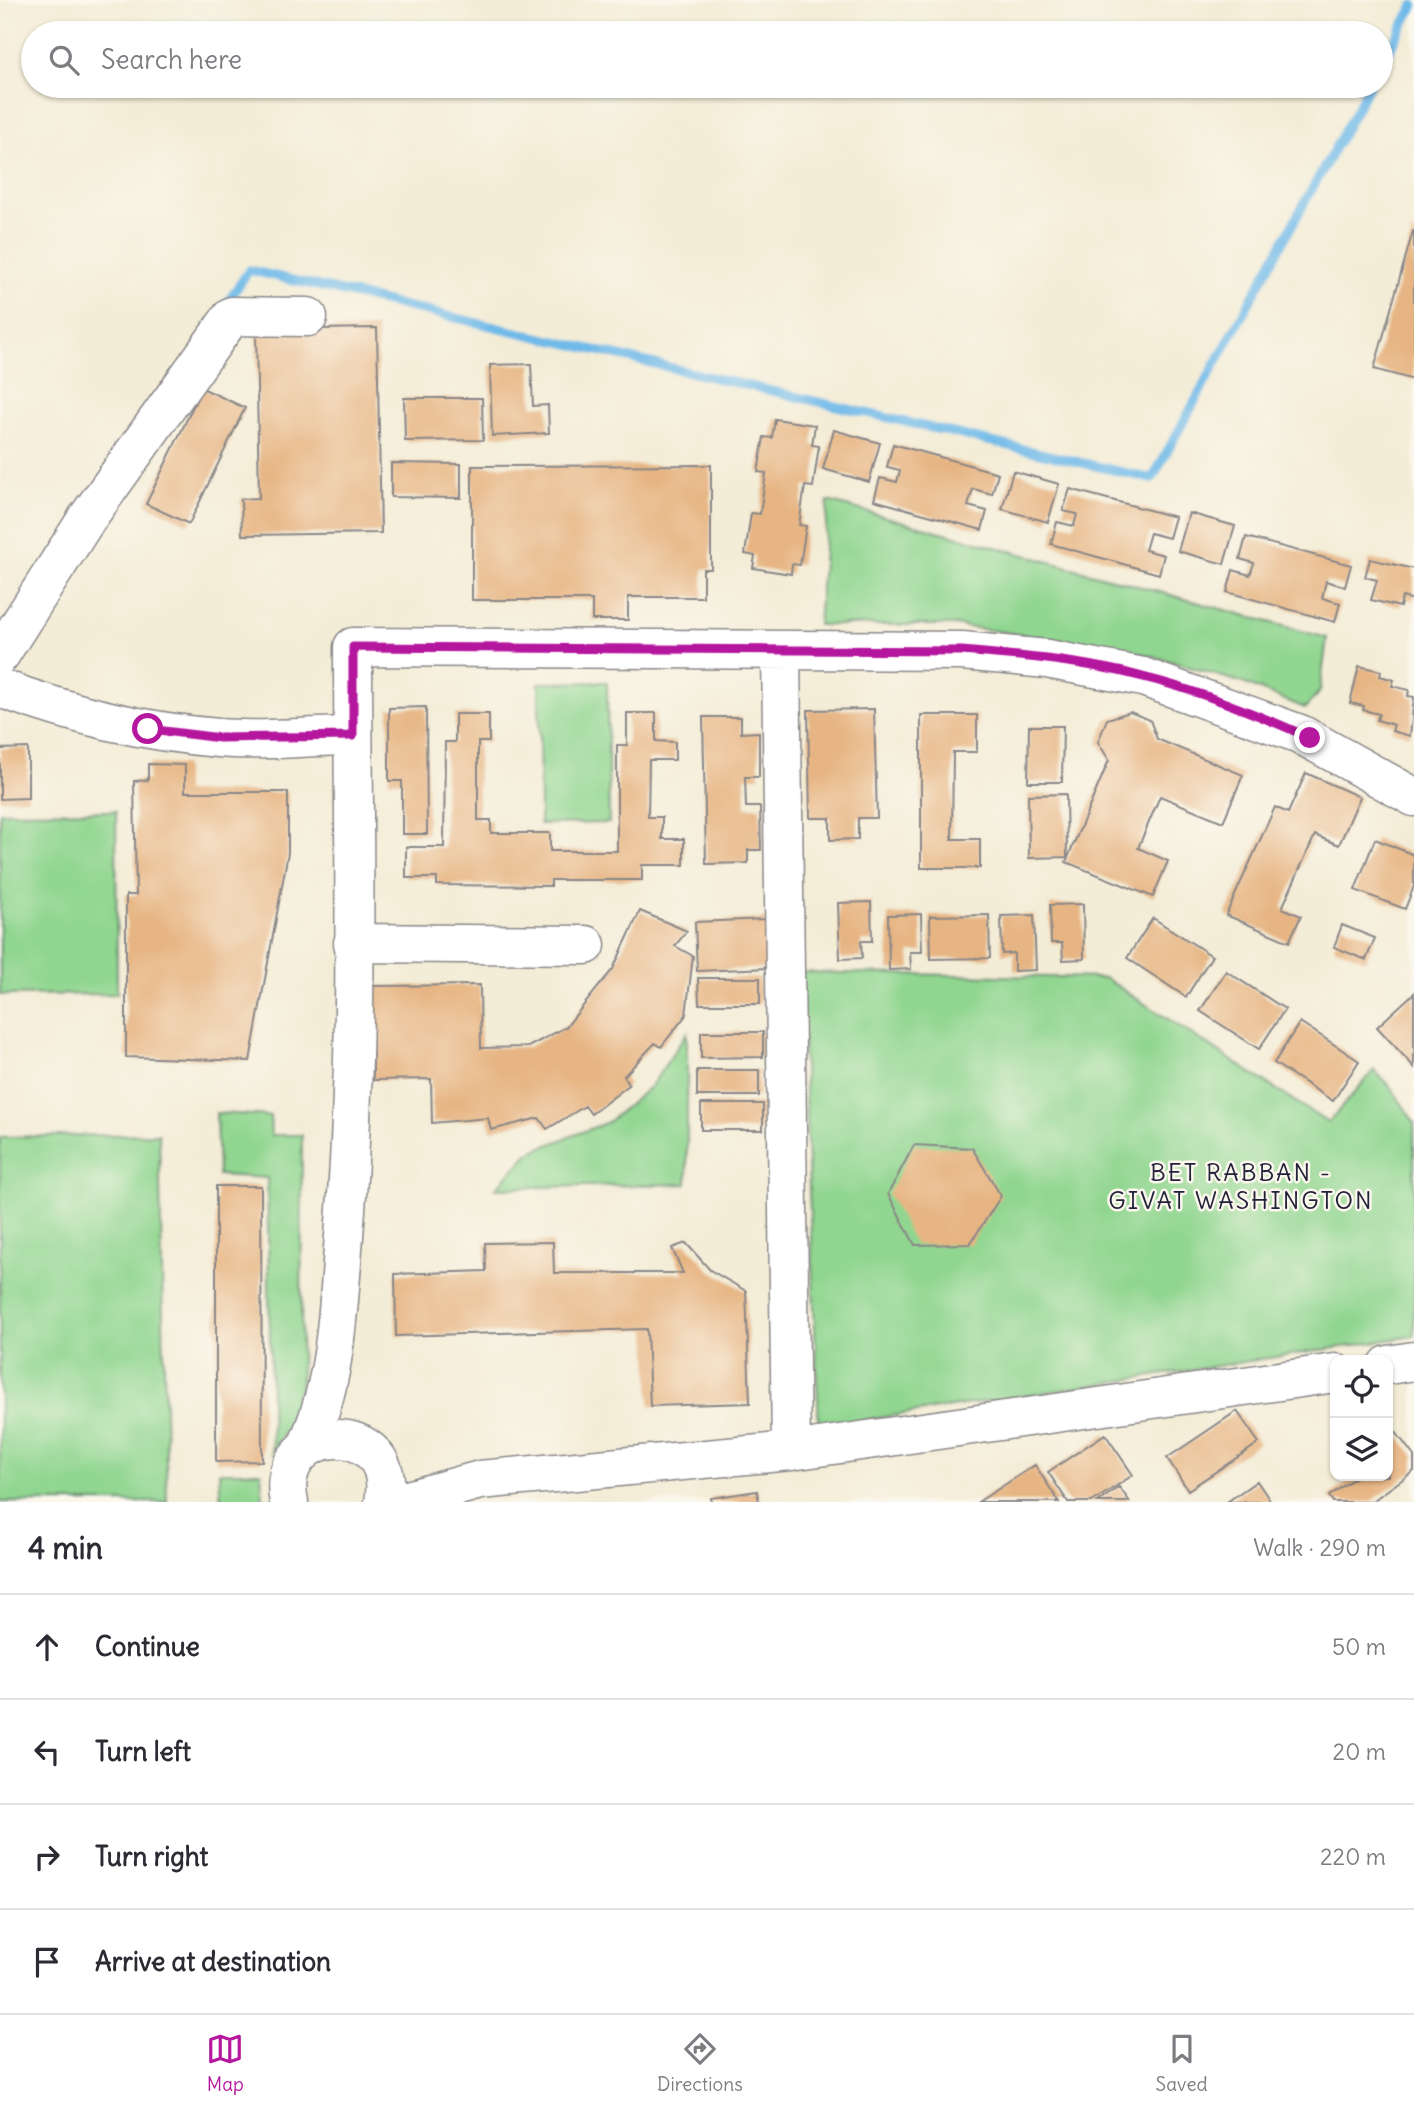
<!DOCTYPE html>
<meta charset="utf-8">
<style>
:root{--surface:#fff;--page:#f2f2f3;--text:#2b2b33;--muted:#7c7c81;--line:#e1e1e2;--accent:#b5179e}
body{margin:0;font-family:Delius,sans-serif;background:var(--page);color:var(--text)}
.controls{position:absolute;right:21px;bottom:21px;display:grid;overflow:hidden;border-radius:14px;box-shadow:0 2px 5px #0004}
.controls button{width:63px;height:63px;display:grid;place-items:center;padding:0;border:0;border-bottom:2px solid var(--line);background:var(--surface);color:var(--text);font:35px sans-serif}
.stop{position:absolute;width:21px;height:21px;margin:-16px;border:5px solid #b5179e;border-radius:50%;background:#fff}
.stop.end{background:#b5179e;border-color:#fff;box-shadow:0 2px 7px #0008}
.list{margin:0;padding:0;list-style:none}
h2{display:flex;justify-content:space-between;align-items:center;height:91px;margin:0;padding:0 28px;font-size:30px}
h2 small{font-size:23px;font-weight:400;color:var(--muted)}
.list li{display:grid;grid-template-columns:46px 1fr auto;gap:21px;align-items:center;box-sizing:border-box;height:105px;padding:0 28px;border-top:2px solid var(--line)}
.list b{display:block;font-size:26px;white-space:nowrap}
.list em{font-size:23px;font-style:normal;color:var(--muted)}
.icon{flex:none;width:38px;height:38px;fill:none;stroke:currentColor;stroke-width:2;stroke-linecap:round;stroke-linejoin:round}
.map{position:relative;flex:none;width:1414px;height:1502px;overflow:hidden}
.search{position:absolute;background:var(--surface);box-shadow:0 2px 5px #0004;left:21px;right:21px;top:21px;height:77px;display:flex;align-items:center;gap:18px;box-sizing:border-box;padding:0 24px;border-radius:38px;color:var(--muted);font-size:26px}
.sheet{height:511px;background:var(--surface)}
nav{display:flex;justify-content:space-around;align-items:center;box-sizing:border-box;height:98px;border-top:2px solid var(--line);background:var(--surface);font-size:19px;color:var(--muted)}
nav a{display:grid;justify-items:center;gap:4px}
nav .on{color:var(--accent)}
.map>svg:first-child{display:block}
.green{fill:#90d690;stroke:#597c66;stroke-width:2}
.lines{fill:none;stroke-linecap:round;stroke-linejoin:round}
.stream{stroke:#70bae9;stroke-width:9}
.building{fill:#e7b583}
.minor-casing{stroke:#8a8788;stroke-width:41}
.minor{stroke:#fff;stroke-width:38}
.route{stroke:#b5179e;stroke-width:9}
.labels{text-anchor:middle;stroke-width:5;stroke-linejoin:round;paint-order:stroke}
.quarter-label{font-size:24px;letter-spacing:2px;fill:#22223b;stroke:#fbf7ec}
</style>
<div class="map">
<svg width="1414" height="1502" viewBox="0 0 1414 1502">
<rect width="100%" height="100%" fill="#fbf7ec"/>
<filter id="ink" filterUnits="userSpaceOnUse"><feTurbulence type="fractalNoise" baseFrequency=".0143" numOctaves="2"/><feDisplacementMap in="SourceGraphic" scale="14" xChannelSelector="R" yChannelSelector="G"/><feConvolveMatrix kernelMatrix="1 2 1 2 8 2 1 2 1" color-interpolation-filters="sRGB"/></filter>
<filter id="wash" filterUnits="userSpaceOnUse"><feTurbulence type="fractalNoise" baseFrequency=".00686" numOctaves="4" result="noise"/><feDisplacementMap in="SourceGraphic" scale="28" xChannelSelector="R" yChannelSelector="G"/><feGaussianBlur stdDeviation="1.57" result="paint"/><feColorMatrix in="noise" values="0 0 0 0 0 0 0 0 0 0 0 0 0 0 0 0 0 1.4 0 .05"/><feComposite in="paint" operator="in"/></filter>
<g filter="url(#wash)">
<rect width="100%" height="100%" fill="#f3ecd6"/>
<!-- green -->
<path class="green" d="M 828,501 L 1327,638 L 1320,691 L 1305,708 L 1243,683 L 1153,656 L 1067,641 L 954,625 L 818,625 Z
M 607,682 L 609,823 L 540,824 L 539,683 Z
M 116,811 L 117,994 L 0,995 L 0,812 Z
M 800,972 L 1105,978 L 1328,1123 L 1374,1070 L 1392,1089 L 1414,1122 L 1414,1336 L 819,1427 Z
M 687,1033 L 687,1184 L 496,1188 L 530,1152 L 608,1122 L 651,1086 Z
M 216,1113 L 270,1116 L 271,1135 L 302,1135 L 301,1379 L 296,1411 L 272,1452 L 267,1178 L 218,1175 Z
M 159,1134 L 167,1502 L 0,1502 L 0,1137 Z
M 219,1472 L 261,1472 L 263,1502 L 221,1502 Z"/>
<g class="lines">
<!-- stream -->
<path class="stream" d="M 1381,65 L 1414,5
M 225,306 L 249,270 L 1152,479 L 1369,86"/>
</g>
<g id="blocks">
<!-- building -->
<path class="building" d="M 1413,231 L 1414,231 L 1414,380 L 1374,369 Z
M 377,328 L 381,533 L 242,535 L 241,499 L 259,498 L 256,330 Z
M 531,364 L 533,406 L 548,405 L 549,433 L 492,436 L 490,365 Z
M 202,388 L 245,408 L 189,524 L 146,504 Z
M 404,398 L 482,398 L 483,440 L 405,441 Z
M 775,419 L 815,425 L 812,445 L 819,446 L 813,487 L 805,486 L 799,525 L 806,526 L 800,565 L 792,564 L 791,574 L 753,568 L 755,556 L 745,554 L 751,513 L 760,514 L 766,473 L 758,472 L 764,437 L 772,438 Z
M 834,430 L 880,443 L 869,482 L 823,469 Z
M 893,444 L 998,473 L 992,494 L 973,489 L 968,506 L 987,511 L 982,530 L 874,500 L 880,478 L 897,482 L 900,470 L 887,467 Z
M 391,463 L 461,464 L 461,498 L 391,497 Z
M 711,465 L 711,569 L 703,569 L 703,597 L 628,597 L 628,620 L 592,620 L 592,600 L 472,600 L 472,466 Z
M 1013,471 L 1059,484 L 1048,522 L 1002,509 Z
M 1070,489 L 1175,517 L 1169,538 L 1150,533 L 1145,550 L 1164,555 L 1159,574 L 1051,544 L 1057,522 L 1074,526 L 1077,514 L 1063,511 Z
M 1189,513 L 1235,526 L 1224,564 L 1178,551 Z
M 1246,537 L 1351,565 L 1345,587 L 1326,581 L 1322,598 L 1340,603 L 1335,622 L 1227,592 L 1233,570 L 1250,575 L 1254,563 L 1240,559 Z
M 1370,559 L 1414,569 L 1414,600 L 1402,597 L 1400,607 L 1371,600 L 1377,580 L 1365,577 Z
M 1359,666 L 1381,671 L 1380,676 L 1394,680 L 1392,686 L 1409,690 L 1408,696 L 1414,697 L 1410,736 L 1392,731 L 1394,725 L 1377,720 L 1379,714 L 1363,710 L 1364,706 L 1350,703 Z
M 426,707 L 427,834 L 402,834 L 402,781 L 389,781 L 389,708 Z
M 874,709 L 877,818 L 858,818 L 858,839 L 830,840 L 830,818 L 810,818 L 808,710 Z
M 1130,712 L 1150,720 L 1157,739 L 1243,775 L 1223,822 L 1160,796 L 1138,848 L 1168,861 L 1153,897 L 1066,862 L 1109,760 L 1098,742 L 1107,719 Z
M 627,713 L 656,713 L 656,741 L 675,742 L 675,760 L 649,760 L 648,817 L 662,817 L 662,839 L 684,839 L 684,865 L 642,865 L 642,880 L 551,880 L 551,886 L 437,885 L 437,878 L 406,878 L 406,847 L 444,847 L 445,742 L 455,742 L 455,714 L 489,714 L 489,742 L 478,742 L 478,820 L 491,820 L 491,833 L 550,833 L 550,851 L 617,851 L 617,745 L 627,745 Z
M 921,715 L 977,715 L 977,752 L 953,752 L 952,839 L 980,839 L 980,868 L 921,868 Z
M 703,717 L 741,717 L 741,733 L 759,732 L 759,777 L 745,777 L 746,807 L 760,807 L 761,850 L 748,850 L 748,863 L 706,864 Z
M 1029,726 L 1063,726 L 1062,782 L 1028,782 Z
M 28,748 L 28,798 L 0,799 L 0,749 Z
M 148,764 L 185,765 L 185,792 L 288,792 L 288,853 L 250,1061 L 126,1057 L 126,895 L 136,895 L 134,781 L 148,780 Z
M 1306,773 L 1360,797 L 1339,845 L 1315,835 L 1282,908 L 1301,916 L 1289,942 L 1226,915 L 1275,807 L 1288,813 Z
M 1066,794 L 1067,857 L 1029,858 L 1028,795 Z
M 1375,839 L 1414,855 L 1414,886 L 1405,909 L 1355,890 Z
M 871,902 L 872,941 L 861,941 L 862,958 L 840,959 L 838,903 Z
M 1083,904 L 1084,959 L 1063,960 L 1062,943 L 1051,943 L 1050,905 Z
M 640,911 L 687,931 L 675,946 L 693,956 L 686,1015 L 661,1047 L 655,1043 L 624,1076 L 629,1085 L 591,1114 L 585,1106 L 547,1129 L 539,1118 L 491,1130 L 488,1118 L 432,1123 L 431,1079 L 373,1080 L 372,986 L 480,985 L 481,1048 L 528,1047 L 566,1027 L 613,969 Z
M 921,914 L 922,952 L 910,952 L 911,969 L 889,970 L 888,915 Z
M 989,915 L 990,958 L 931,959 L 930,916 Z
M 1034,915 L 1036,970 L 1014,971 L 1014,953 L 1002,954 L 1001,916 Z
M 1153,918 L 1212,956 L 1186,997 L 1127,958 Z
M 767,919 L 769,968 L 697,971 L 695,922 Z
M 1342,925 L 1375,938 L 1366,960 L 1334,947 Z
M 1226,971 L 1285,1009 L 1259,1049 L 1200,1011 Z
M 698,978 L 760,978 L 760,1004 L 699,1004 Z
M 1414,993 L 1414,1067 L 1377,1027 Z
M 1300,1022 L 1359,1061 L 1333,1101 L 1274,1063 Z
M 701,1032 L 763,1032 L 763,1057 L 701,1058 Z
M 697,1070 L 759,1070 L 759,1096 L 697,1096 Z
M 701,1104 L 763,1104 L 763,1130 L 701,1130 Z
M 914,1145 L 972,1148 L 1001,1196 L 970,1244 L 915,1245 L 888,1194 Z
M 216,1186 L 261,1186 L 262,1461 L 216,1462 Z
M 553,1242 L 554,1273 L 683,1273 L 672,1248 L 686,1243 L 710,1270 L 746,1291 L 750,1403 L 650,1406 L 647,1329 L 396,1336 L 395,1274 L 486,1271 L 485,1243 Z
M 1237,1411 L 1259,1443 L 1188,1490 L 1167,1458 Z
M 1395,1431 L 1414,1456 L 1414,1471 L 1371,1502 L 1333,1502 L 1329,1496 L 1357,1476 L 1388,1476 L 1388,1436 Z
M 1105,1434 L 1133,1475 L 1092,1502 L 1068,1502 L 1048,1472 Z
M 1035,1465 L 1059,1502 L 978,1502 Z
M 1257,1481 L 1271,1502 L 1227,1502 Z
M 1119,1487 L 1130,1502 L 1098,1502 Z
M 757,1491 L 759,1502 L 711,1502 L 711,1498 Z"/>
</g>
</g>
<g filter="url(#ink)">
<use href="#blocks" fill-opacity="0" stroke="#8a8788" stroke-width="2"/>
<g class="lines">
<defs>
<path id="minor" d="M 781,650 L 791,1451
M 0,655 L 86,520 L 232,316 L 308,317
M 0,688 C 70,714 144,732 219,738 C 263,742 309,736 353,736
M 353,943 L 586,945
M 1388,1365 L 1414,1361
M 306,1448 C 337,1382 338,1308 344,1236 C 360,1040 353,843 353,647 L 962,651 L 1047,659 L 1143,677 L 1300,734 L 1414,797
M 289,1502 C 271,1421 400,1415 384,1502
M 400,1502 L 480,1480 L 791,1451 L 1335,1373"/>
</defs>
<!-- minor casing -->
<use href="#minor" class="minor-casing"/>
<!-- minor -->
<use href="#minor" class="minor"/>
</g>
</g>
<g class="lines" filter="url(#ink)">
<!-- route -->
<path class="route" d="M 148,729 L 220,738 L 353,736 L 353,647 L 962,651 C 1022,656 1084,661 1143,677 C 1200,691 1257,714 1310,738"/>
</g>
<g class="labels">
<!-- quarter labels -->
<g class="quarter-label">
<text x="1241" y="1181">BET RABBAN -<tspan x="1241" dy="28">GIVAT WASHINGTON</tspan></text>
</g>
</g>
</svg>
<div class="controls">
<button><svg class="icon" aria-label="locate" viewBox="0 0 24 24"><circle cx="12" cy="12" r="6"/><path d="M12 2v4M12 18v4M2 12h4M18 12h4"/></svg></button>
<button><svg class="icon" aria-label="layers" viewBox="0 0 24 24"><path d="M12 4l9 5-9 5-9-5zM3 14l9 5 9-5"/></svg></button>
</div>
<div class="stop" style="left:148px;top:729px"></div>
<div class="stop end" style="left:1310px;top:738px"></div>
<div class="search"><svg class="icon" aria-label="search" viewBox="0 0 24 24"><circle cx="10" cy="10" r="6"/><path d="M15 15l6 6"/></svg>Search here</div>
</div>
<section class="sheet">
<h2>4 min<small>Walk · 290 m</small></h2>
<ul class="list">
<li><svg class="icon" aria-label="ahead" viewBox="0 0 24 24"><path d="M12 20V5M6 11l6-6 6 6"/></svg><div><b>Continue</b></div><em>50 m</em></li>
<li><svg class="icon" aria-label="left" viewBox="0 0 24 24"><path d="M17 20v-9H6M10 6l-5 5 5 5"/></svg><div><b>Turn left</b></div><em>20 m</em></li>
<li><svg class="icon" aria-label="right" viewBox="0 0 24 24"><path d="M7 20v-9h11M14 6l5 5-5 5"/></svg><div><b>Turn right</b></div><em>220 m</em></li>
<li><svg class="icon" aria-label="arrive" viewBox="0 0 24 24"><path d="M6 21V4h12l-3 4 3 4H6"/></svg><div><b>Arrive at destination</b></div></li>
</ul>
</section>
<nav>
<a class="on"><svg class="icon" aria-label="map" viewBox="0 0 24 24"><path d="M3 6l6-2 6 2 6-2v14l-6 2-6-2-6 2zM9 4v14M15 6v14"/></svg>Map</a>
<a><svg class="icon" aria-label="directions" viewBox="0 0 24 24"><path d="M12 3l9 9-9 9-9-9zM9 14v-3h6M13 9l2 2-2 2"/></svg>Directions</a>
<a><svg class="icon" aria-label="saved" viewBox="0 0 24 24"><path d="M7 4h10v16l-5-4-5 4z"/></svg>Saved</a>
</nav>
